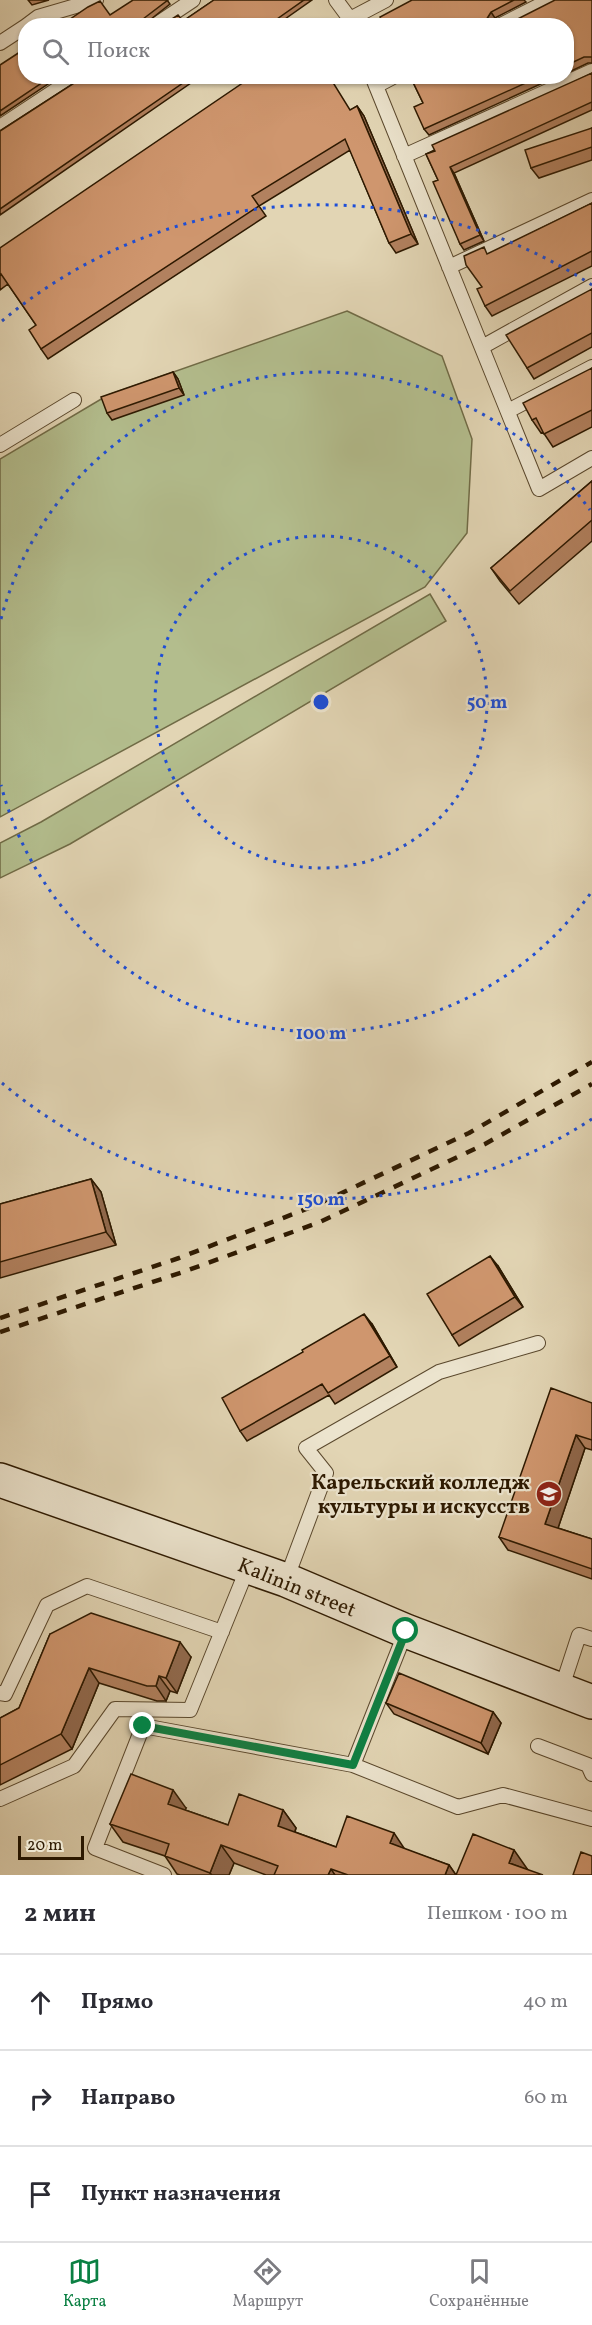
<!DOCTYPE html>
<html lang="ru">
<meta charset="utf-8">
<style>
:root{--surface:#fff;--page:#f2f2f3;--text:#2b2b33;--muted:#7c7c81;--line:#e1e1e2;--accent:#0b8043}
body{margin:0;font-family:Vollkorn,serif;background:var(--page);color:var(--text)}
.scale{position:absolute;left:18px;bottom:15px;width:66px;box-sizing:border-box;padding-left:6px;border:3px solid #2d1900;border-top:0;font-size:16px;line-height:21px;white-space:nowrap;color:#2d1900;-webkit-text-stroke:4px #ece4ce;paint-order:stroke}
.stop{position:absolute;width:18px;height:18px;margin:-14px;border:4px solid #0b8043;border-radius:50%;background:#fff}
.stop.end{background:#0b8043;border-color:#fff;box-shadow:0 2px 6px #0008}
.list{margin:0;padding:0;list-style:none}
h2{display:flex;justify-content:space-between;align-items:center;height:78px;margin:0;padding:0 24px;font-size:26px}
h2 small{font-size:20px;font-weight:400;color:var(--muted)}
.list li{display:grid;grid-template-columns:39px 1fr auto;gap:18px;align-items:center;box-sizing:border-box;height:96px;padding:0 24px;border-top:2px solid var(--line)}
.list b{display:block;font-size:22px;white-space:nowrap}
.list em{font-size:20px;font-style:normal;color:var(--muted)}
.icon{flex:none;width:33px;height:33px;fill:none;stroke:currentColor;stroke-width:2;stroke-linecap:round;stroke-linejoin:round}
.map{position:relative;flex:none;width:592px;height:1875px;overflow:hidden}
.search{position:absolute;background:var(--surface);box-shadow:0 2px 4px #0004;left:18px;right:18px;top:18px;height:66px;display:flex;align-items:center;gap:15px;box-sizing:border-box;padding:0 21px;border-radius:24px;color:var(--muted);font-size:22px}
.sheet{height:366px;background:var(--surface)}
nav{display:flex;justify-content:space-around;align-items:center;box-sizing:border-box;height:84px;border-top:2px solid var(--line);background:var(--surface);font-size:16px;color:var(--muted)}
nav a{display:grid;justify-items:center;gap:3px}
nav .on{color:var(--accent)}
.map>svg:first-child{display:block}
.green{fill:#b3bd8d;stroke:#706b46;stroke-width:1.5}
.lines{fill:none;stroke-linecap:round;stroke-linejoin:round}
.lane-casing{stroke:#5a482d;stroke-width:16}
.secondary-casing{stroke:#2d1900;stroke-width:36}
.lane{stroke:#ece4ce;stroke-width:14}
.secondary{stroke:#ece4ce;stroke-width:33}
.rail{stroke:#2d1900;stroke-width:4.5;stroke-dasharray:10 10;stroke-linecap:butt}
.wall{fill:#b2815f;stroke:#2d1900;stroke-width:1.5}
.shaded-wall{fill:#91694d;stroke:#2d1900;stroke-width:1.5}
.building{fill:#cf966e;stroke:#2d1900;stroke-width:1.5}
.route{stroke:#0b8043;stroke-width:8}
.ring{fill:none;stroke:#1d4ed8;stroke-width:3;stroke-dasharray:3 6}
.labels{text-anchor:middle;stroke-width:4.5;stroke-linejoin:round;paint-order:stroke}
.poi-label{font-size:21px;font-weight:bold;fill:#2d1900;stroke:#ece4ce;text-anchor:end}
.street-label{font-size:21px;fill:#2d1900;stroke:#ece4ce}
.centre{fill:#1d4ed8;stroke:#ece4ce;stroke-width:3}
.ring-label{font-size:18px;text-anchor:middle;font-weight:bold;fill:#1d4ed8;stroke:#ece4ce;stroke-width:4.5;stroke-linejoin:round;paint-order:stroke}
</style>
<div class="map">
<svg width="592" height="1875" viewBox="0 0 592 1875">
<rect width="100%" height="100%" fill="#e2d5b4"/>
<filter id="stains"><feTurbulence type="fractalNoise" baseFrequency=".00333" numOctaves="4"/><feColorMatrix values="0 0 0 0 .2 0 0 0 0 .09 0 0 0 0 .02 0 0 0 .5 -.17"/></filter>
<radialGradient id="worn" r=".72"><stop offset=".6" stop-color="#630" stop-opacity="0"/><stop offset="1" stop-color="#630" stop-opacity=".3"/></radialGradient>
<!-- green -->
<path class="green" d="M 347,311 L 442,356 L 472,439 L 467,533 L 425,587 L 0,817 L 0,459 L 108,395 Z
M 430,594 L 446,621 L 70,844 L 0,878 L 0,843 L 41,822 Z"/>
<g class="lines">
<defs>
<path id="lane" d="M 336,0 L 350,19 L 352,26
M 350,19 L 386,0
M 26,26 L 38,17 L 96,0
M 154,26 L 193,0
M 499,26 L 550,0
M 0,43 L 26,26
M 372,76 L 539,489 L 592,458
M 376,86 L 395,76
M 0,127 L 77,76
M 404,156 L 592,71
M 449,267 L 592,200
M 482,347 L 592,286
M 508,411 L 592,367
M 0,445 L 74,400
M 286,1580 L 326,1473 L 306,1448 L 439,1372 L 538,1343
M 561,1690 L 579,1635 L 592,1639
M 0,1693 L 5,1694 L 47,1605 L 87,1586 L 222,1632
M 538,1746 L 588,1765 L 592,1774
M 353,1765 L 406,1631
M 0,1799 L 74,1766 L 115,1709 L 190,1710 L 248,1567
M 164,1875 L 95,1848 L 143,1726 L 353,1765 L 458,1807 L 503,1795 L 592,1819"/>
<path id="secondary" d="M 0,1480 L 286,1580 L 406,1631 L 592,1702"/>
</defs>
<!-- lane casing -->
<use href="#lane" class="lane-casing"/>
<!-- secondary casing -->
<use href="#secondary" class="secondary-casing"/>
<!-- lane -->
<use href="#lane" class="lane"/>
<!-- secondary -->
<use href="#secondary" class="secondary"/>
<!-- rail -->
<path class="rail" d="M 0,1318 L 179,1258 L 314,1206 L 469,1133 L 592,1062
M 0,1332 L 183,1272 L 320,1222 L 485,1144 L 592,1084"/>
</g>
<!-- wall -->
<path class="wall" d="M 28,0 L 49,0 L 32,5 Z
M 167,0 L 170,4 L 146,23 L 110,15 Z
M 214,0 L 312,0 L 275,26 L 161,26 L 183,21 Z
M 412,0 L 524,0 L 526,2 L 495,18 Z
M 592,0 L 592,63 L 588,63 L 567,73 L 567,26 Z
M 0,65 L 26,76 L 60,76 L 0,116 Z
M 592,73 L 592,110 L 454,173 L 484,241 L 464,250 L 460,244 L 438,180 L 426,154 Z
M 82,76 L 201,76 L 0,215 L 0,131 L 79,80 Z
M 410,76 L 558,76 L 429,135 L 424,129 L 423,103 Z
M 357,106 L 364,116 L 418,244 L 396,253 L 389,243 L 350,150 L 259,206 L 266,216 L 48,359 L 41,349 L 36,325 L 8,284 L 0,290 L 0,248 L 351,110 Z
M 592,128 L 592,160 L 539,178 L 531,168 Z
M 592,203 L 592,266 L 492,316 L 485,306 L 482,287 L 489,254 Z
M 592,289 L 592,347 L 534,379 L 527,368 Z
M 592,368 L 592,427 L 553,447 L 543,432 L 541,433 L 532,420 Z
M 173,372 L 178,379 L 184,395 L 112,420 L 107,413 Z
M 592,481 L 592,541 L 519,604 L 500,581 L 491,568 Z
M 91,1179 L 101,1192 L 116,1245 L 0,1278 L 0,1204 Z
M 498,1266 L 523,1307 L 459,1346 L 452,1335 Z
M 372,1324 L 397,1367 L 335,1404 L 329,1395 L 247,1441 L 240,1431 Z
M 592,1403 L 592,1450 L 585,1448 L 558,1528 L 592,1539 L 592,1579 L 508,1550 L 499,1537 Z
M 50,1634 L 191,1657 L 177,1693 L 170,1691 L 166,1701 L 157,1701 L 99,1683 L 72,1749 L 0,1785 L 0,1718 L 19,1708 Z
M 386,1703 L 493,1712 L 501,1723 L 488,1754 L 394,1714 Z
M 186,1808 L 185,1810 L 228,1825 L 283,1810 L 296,1828 L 295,1832 L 336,1847 L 404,1849 L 449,1865 L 456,1875 L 266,1875 L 234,1863 L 229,1875 L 180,1875 L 177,1874 L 165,1856 L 123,1842 L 110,1824 Z"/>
<!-- shaded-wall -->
<path class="shaded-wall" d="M 491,12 L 495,18 L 490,26 L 489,26 L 486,20 Z
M 357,106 L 364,116 L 418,244 L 411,234 Z
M 450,167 L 454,173 L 484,241 L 480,235 Z
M 173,372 L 178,379 L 184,395 L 179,388 Z
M 91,1179 L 101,1192 L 116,1245 L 106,1232 Z
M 490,1256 L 498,1266 L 523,1307 L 515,1297 Z
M 364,1314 L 372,1324 L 397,1367 L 390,1356 Z
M 576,1435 L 585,1448 L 555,1537 L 545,1524 Z
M 180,1642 L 191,1657 L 177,1693 L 166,1678 Z
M 89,1668 L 99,1683 L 72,1749 L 61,1734 Z
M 159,1676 L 170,1691 L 166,1701 L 156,1686 Z
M 493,1712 L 501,1723 L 488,1754 L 481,1743 Z
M 173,1790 L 186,1808 L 181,1822 L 168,1804 Z
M 283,1810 L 296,1828 L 290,1844 L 278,1826 Z
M 394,1833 L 406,1851 L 390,1843 Z
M 221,1845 L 234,1863 L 229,1875 L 212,1875 L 210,1873 Z
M 514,1850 L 528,1870 L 509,1863 Z
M 449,1865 L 456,1875 L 445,1875 Z
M 331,1869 L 335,1875 L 328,1875 Z"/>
<!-- building -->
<path class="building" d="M 133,0 L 168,0 L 143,19 L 144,26 L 60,26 L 88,7 L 100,1 L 110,15 Z
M 214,0 L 304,0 L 267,26 L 161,26 L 178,15 L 183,21 Z
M 412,0 L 514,0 L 491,12 L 486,20 L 489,26 L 385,26 L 380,17 Z
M 555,0 L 592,0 L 592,57 L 584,57 L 567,65 L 567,26 L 504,26 Z
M 26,48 L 26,76 L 52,76 L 0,111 L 0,65 Z
M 592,73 L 592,102 L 450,167 L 480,235 L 460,244 L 433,182 L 438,180 L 426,154 L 435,151 L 432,145 Z
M 82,76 L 193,76 L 0,209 L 0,131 L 79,80 Z
M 253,76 L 329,76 L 350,110 L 357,106 L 411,234 L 389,243 L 345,139 L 252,196 L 259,206 L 41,349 L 29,330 L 36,325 L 1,274 L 0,275 L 0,248 Z
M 410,76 L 541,76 L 424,129 L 414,107 L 423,103 Z
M 592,128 L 592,147 L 531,168 L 525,150 Z
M 592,203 L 592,251 L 485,306 L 477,289 L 482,287 L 466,265 L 464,256 L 484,247 L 487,254 Z
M 592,289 L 592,333 L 527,368 L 506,335 Z
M 592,368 L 592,410 L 544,434 L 536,418 L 532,420 L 523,403 Z
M 173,372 L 179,388 L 107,413 L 101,397 Z
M 592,481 L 592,520 L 510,591 L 491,568 Z
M 91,1179 L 106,1232 L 0,1262 L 0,1204 Z
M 490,1256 L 515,1297 L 452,1335 L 427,1294 Z
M 364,1314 L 390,1356 L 328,1393 L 322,1384 L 240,1431 L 222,1398 L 303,1352 L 302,1350 Z
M 551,1388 L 592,1403 L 592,1440 L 576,1435 L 545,1524 L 592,1539 L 592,1569 L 499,1537 Z
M 91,1613 L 180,1642 L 166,1678 L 159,1676 L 156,1686 L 147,1686 L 89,1668 L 61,1734 L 0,1765 L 0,1718 L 19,1708 L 50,1634 Z
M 399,1673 L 493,1712 L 481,1743 L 386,1703 Z
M 131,1774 L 173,1790 L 168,1804 L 228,1825 L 239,1794 L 283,1810 L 278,1826 L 336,1847 L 347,1816 L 394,1833 L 390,1843 L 449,1865 L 445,1875 L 348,1875 L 331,1869 L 328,1875 L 274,1875 L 278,1866 L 221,1845 L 210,1873 L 165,1856 L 169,1844 L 110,1824 Z
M 473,1834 L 514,1850 L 509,1863 L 543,1875 L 456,1875 Z
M 581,1852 L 592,1856 L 592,1875 L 573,1875 Z"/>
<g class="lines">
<!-- route -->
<path class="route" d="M 143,1726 L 353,1765 L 406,1631"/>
</g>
<!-- distance rings -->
<g class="ring">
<circle cx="321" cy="702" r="166"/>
<path d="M590 894A331 331 0 0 1 1 785M1 619A331 331 0 0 1 590 510"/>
<path d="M592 1119A497 497 0 0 1 2 1083M2 321A497 497 0 0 1 592 285"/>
</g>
<!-- icons -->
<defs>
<symbol id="university-disc" viewBox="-11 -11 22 22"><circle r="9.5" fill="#8f2418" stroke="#ece4ce"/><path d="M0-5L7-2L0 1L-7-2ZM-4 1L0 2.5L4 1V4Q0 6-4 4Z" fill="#fff"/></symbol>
</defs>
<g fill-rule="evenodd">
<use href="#university-disc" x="534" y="1479" width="30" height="30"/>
</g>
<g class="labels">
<!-- poi labels -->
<g class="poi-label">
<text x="530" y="1489">Карельский колледж<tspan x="530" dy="24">культуры и искусств</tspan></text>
</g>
<!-- street labels -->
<g class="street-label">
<text transform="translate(297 1587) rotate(22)" y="7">Kalinin street</text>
</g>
</g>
<circle cx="321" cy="702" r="9" class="centre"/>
<g class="ring-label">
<text x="487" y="708">50 m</text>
<text x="321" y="1039">100 m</text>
<text x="321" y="1205">150 m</text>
</g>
<rect width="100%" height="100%" filter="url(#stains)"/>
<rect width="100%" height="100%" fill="url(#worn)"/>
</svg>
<div class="scale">20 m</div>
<div class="stop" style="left:406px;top:1631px"></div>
<div class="stop end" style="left:143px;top:1726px"></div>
<div class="search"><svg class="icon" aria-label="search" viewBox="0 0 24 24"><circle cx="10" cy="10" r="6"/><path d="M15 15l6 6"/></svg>Поиск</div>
</div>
<section class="sheet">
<h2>2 мин<small>Пешком · 100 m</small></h2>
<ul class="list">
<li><svg class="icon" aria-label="ahead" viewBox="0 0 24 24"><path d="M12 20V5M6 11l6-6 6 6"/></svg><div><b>Прямо</b></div><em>40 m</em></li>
<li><svg class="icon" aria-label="right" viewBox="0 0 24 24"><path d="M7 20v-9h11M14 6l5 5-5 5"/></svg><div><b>Направо</b></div><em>60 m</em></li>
<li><svg class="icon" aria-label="arrive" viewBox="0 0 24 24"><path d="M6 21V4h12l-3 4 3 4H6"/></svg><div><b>Пункт назначения</b></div></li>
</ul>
</section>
<nav>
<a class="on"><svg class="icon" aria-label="map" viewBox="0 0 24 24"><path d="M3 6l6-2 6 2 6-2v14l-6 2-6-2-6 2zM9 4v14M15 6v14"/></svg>Карта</a>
<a><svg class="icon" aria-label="directions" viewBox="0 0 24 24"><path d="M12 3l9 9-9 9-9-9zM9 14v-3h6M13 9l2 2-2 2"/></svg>Маршрут</a>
<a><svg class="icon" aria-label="saved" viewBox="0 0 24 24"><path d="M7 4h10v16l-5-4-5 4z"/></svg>Сохранённые</a>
</nav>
